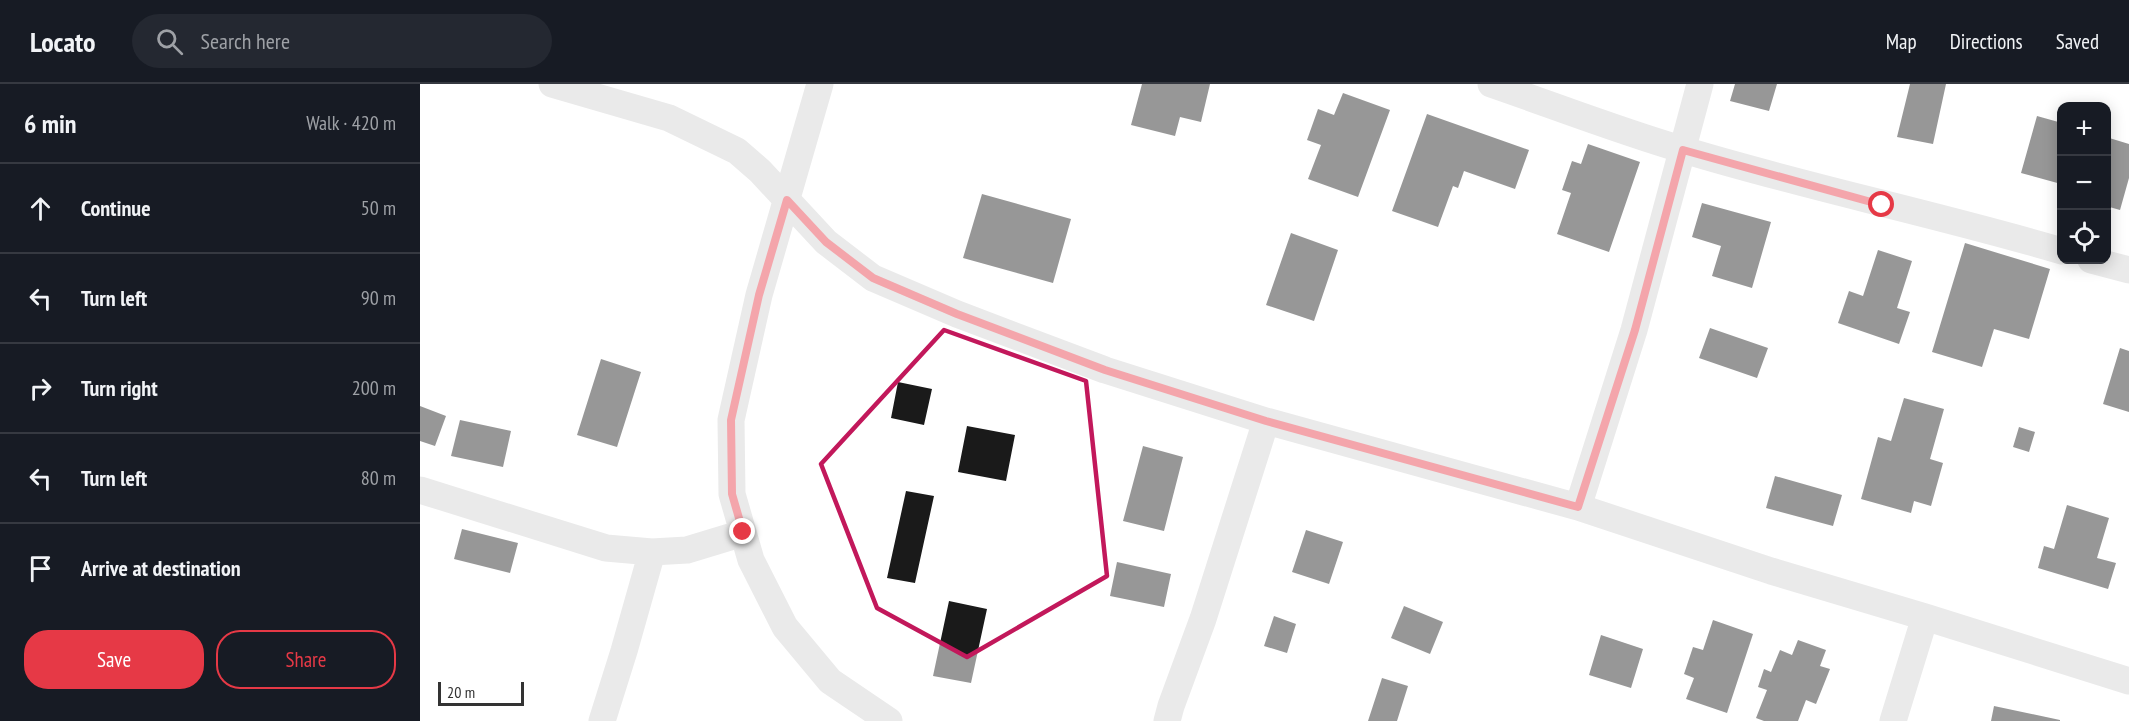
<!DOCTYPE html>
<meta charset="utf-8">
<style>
:root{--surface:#171b24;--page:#242831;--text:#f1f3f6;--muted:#9ea1a6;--line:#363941;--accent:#e63946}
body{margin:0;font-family:"PT Sans Narrow",sans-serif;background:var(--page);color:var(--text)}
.controls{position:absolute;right:18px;top:18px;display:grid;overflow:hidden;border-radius:12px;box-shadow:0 3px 15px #0003}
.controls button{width:54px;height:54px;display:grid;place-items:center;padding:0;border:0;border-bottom:2px solid var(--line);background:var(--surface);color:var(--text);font:30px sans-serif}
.scale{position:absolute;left:18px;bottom:15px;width:86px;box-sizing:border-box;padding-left:6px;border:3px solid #333;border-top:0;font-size:16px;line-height:21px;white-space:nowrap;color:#333;-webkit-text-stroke:4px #fff;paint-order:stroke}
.stop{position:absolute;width:18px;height:18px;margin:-14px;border:4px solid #e63946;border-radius:50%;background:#fff}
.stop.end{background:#e63946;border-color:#fff;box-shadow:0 2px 6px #0008}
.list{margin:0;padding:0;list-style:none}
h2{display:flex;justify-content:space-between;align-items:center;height:78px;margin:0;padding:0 24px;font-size:26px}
h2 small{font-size:20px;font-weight:400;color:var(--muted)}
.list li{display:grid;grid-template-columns:39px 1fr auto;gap:18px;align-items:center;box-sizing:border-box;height:90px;padding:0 24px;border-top:2px solid var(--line)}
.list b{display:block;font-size:22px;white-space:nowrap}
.list em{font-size:20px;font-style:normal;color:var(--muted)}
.actions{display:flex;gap:12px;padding:18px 24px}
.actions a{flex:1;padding:14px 0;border:2px solid var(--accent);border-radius:24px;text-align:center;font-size:21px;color:var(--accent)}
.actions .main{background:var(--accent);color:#fff}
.icon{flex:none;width:33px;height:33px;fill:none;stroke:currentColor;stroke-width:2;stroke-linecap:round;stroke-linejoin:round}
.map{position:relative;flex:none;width:1709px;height:637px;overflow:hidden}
header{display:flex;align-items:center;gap:36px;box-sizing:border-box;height:84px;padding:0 30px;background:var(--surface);border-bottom:2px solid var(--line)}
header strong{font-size:28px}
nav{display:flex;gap:33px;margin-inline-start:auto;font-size:21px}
.search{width:420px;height:54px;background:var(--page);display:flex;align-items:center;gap:15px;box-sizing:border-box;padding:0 21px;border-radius:33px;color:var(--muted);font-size:22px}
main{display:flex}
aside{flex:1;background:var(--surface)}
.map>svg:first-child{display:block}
.building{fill:#1a1a1a}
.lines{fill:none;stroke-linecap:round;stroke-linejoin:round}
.street{stroke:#d0d0d0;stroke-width:27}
.route{stroke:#e63946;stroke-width:8}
.marked{fill:none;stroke:#c2185b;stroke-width:4.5;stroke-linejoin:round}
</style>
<header>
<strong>Locato</strong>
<div class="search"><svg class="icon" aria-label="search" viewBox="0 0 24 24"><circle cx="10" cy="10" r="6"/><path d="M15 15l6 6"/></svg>Search here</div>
<nav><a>Map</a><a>Directions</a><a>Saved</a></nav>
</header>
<main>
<aside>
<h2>6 min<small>Walk · 420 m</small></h2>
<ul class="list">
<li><svg class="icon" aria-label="ahead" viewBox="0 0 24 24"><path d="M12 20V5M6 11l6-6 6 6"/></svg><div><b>Continue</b></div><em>50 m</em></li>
<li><svg class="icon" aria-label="left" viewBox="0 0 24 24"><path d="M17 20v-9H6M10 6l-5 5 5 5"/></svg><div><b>Turn left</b></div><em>90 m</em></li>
<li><svg class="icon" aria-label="right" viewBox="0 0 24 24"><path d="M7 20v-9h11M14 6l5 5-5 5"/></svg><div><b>Turn right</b></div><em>200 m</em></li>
<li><svg class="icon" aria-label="left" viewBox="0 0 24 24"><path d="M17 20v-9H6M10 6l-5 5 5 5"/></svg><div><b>Turn left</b></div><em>80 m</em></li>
<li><svg class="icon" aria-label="arrive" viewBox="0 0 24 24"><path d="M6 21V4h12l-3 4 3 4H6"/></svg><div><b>Arrive at destination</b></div></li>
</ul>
<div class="actions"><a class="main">Save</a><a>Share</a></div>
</aside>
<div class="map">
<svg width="1709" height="637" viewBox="0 0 1709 637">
<rect width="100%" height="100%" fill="#fff"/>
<!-- building -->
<path class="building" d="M 722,0 L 790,0 L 781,38 L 760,33 L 755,52 L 711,41 Z
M 1315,0 L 1357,0 L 1349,27 L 1310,17 Z
M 1490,0 L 1526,0 L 1513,60 L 1477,53 Z
M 923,9 L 970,26 L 938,113 L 888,95 L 901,61 L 887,56 L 898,25 L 914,31 Z
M 1007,30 L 1109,66 L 1095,105 L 1044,87 L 1038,104 L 1033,102 L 1018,143 L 972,127 Z
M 1617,32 L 1642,39 L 1641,100 L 1601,89 Z
M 1686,53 L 1709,60 L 1709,94 L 1700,126 L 1686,122 Z
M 1168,60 L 1220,78 L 1189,168 L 1137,150 L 1151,109 L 1142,106 L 1152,77 L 1161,80 Z
M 562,110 L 651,135 L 633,199 L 543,174 Z
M 1282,119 L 1351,138 L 1332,204 L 1292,192 L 1301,162 L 1272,153 Z
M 871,149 L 918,166 L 894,237 L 846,221 Z
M 1545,159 L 1630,185 L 1609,255 L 1574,245 L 1562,283 L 1512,268 Z
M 1458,166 L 1492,177 L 1477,224 L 1490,228 L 1479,260 L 1418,239 L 1429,207 L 1443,212 Z
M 1290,244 L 1348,264 L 1337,294 L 1279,274 Z
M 1700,264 L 1709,267 L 1709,328 L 1683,320 Z
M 181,275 L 221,288 L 197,363 L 157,351 Z
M 478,298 L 512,305 L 504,341 L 471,334 Z
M 1484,314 L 1524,325 L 1510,375 L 1523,379 L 1511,422 L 1494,417 L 1491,429 L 1441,415 L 1458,353 L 1471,357 Z
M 0,322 L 26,332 L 15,362 L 0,357 Z
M 40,336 L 91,347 L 83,383 L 31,372 Z
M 547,342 L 595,351 L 586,397 L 538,388 Z
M 1599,343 L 1615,348 L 1609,368 L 1593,363 Z
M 723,362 L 763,373 L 744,447 L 703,437 Z
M 1355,392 L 1422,411 L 1413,442 L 1346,424 Z
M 486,407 L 514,412 L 495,499 L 467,494 Z
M 1647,421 L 1689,434 L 1677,474 L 1696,479 L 1688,505 L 1618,484 L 1624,462 L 1634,465 Z
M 42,445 L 98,459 L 90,489 L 34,475 Z
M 886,446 L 923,458 L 909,500 L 872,488 Z
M 697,478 L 751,490 L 744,523 L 690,512 Z
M 529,517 L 567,525 L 551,599 L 513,592 Z
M 984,522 L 1023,538 L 1010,570 L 971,554 Z
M 854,532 L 876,540 L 867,569 L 844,562 Z
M 1293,536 L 1333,550 L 1307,629 L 1266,615 L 1274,594 L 1264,590 L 1273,563 L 1283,566 Z
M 1181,551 L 1223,565 L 1211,604 L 1169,591 Z
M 1378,556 L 1406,566 L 1400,582 L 1410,585 L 1396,620 L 1386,616 L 1378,637 L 1344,637 L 1336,634 L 1347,606 L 1338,603 L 1344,585 L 1351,588 L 1360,566 L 1372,571 Z
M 962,594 L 988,602 L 977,637 L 948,637 Z
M 1574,622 L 1640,636 L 1640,637 L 1571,637 Z"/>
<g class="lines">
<!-- street -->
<path class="street" d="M 132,0 L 249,34 L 317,67 L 340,87 L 406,158 L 453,194 L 537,230 L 685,286 L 846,337 L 1158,423 L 1351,487 L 1505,533 L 1709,597
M 400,0 L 339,211 L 311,336 L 312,410 L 331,476 L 365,543 L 410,597 L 469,637
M 1071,0 C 1135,22 1199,47 1264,66 C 1389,104 1517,130 1642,167
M 1671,176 L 1709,186
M 0,406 L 186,464 L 232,468 L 267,466 L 323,449
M 1158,423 L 1214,246 L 1280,0
M 182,637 L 204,567 L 232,468
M 747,637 L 751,622 L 783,535 L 846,337
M 1473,637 L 1505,533"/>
</g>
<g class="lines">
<!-- route -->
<path class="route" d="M 323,448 L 312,410 L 311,336 L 339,211 L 367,116 L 406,158 L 453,194 L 537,230 L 685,286 L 846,337 L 1158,423 L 1215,246 L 1263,66 L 1462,121"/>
</g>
<!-- marked area -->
<path d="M0 0H1709V637H0ZM 524,246 L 666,297 L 687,492 L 547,573 L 457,524 L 401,380 Z" fill="#fff" fill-opacity=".55" fill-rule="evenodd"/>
<path class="marked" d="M 524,246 L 666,297 L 687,492 L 547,573 L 457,524 L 401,380 Z"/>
</svg>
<div class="controls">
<button>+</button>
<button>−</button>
<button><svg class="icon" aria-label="locate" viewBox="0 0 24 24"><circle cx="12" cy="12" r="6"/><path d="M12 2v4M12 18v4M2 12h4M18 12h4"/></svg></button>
</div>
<div class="scale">20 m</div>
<div class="stop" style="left:1462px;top:121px"></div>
<div class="stop end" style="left:323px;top:448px"></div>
</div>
</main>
